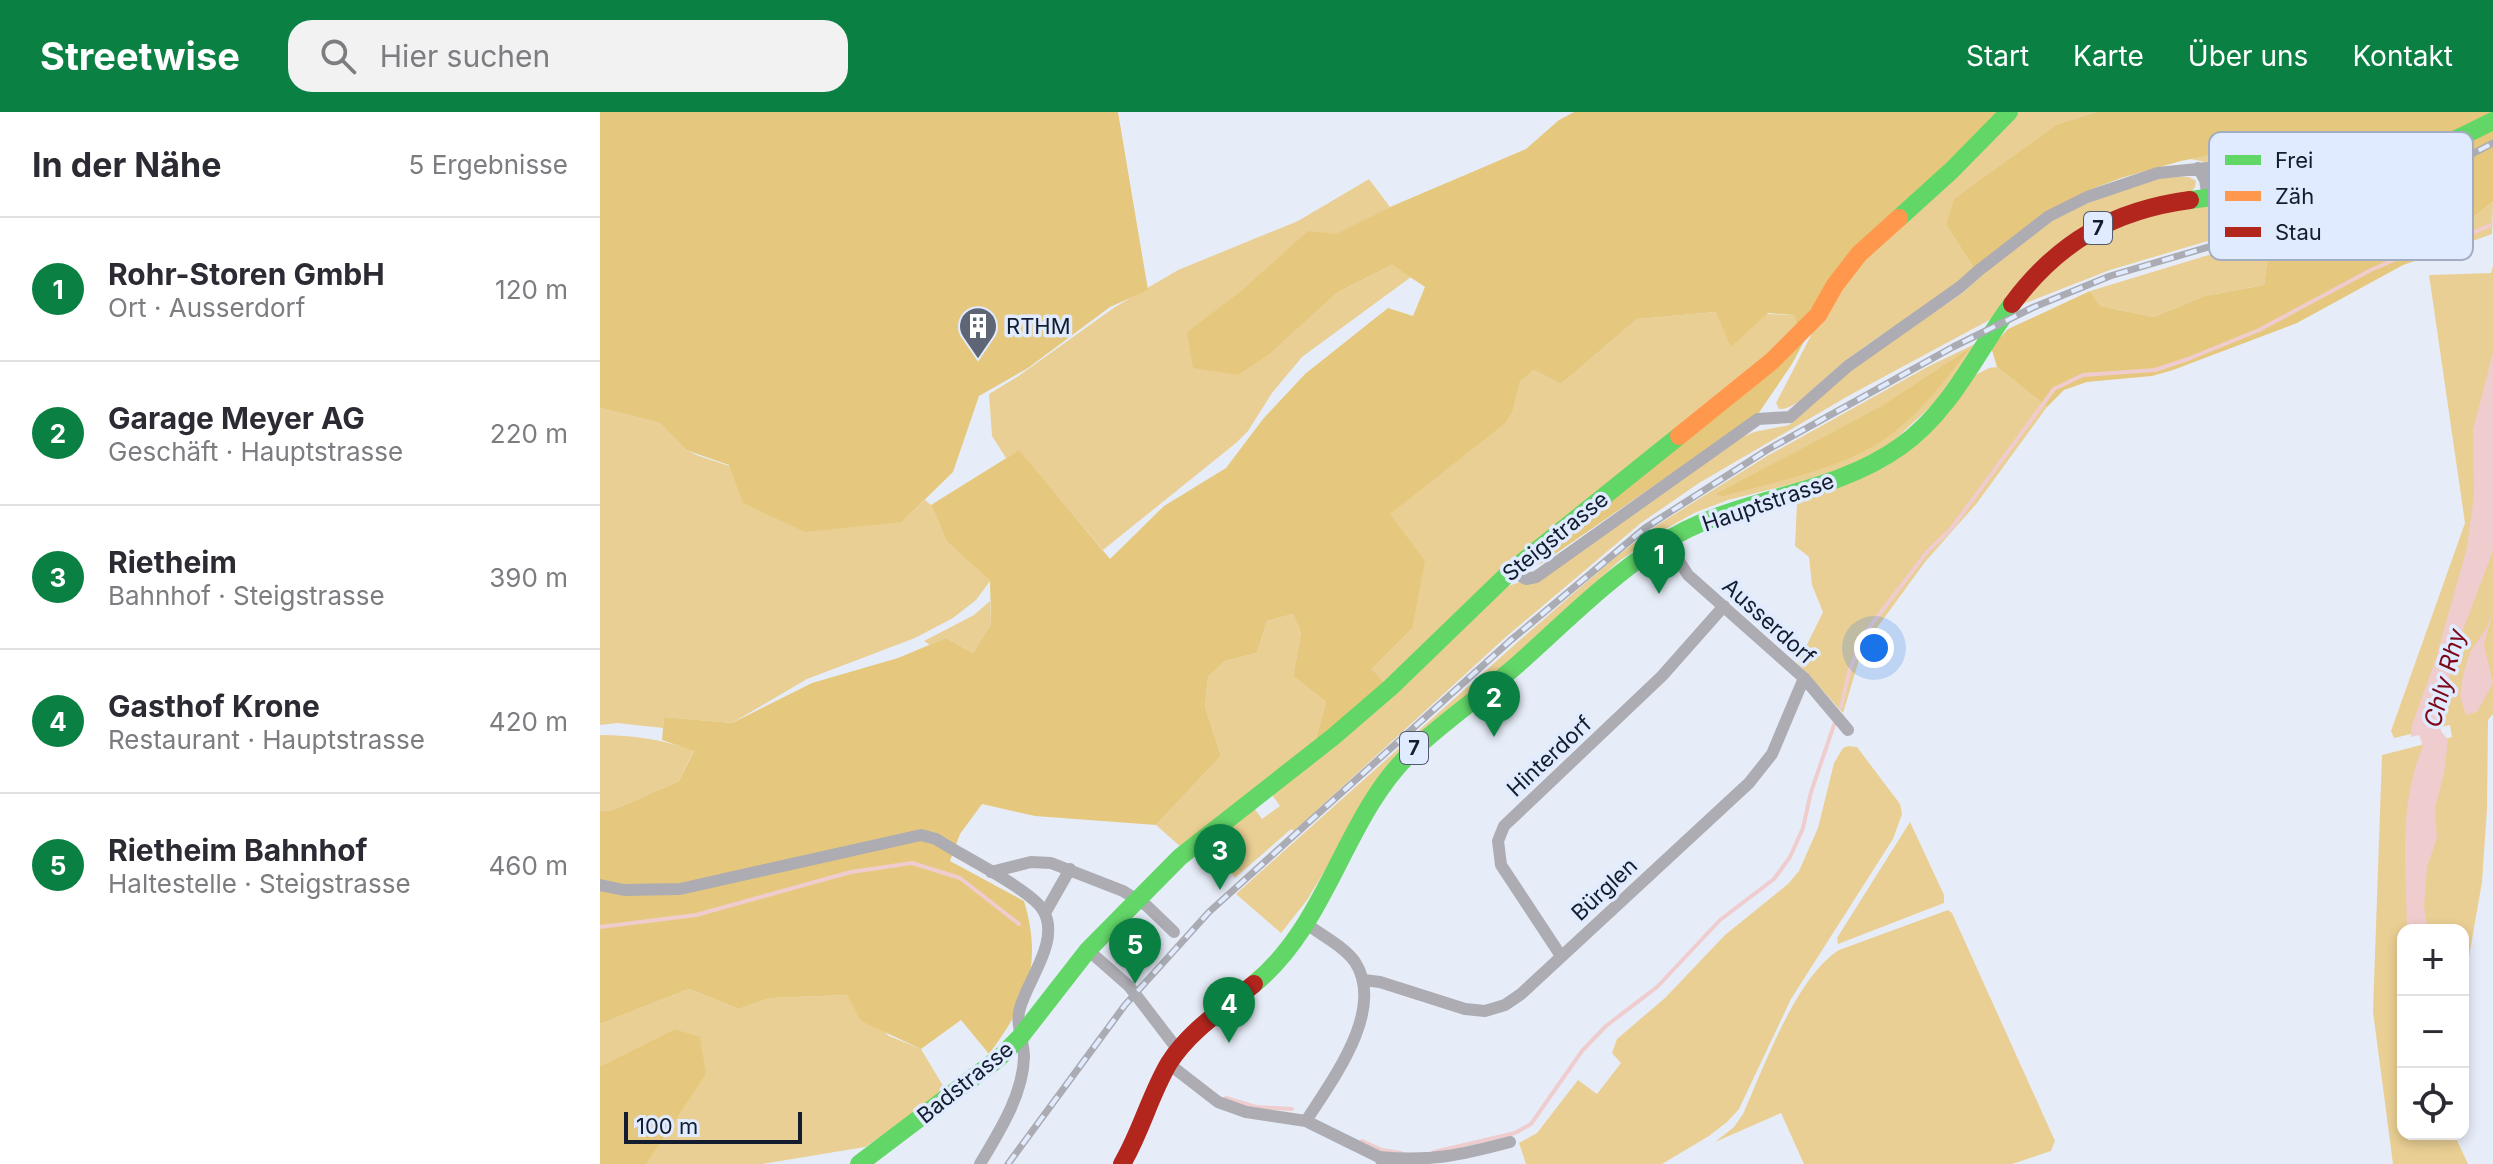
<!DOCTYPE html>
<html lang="de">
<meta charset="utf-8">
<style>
:root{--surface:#fff;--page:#f2f2f3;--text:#2b2b33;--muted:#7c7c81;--line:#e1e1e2;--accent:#0b8043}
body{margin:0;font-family:Inter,sans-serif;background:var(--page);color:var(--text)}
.controls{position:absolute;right:24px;bottom:24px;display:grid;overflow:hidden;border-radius:16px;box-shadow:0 4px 12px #0003}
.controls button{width:72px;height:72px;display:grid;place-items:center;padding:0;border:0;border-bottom:2px solid var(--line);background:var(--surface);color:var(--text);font:40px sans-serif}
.scale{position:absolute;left:24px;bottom:20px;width:178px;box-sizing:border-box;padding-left:8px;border:4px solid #141d2f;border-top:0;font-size:22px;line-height:28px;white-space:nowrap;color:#141d2f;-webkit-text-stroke:6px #e0ebff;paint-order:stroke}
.you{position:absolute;left:1274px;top:536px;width:28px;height:28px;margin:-20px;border:6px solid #fff;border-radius:50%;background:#1a73e8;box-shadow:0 0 0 12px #1a73e833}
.badge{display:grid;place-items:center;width:52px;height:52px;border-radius:50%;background:var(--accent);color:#fff;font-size:26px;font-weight:700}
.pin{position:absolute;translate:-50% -66px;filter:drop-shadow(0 2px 4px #0008)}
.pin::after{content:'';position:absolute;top:42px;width:28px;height:24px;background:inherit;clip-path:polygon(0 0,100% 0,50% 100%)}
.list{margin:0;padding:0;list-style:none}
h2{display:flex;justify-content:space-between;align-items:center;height:104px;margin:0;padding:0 32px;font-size:34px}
h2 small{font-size:26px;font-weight:400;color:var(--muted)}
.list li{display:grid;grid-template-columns:52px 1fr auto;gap:24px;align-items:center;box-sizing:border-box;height:144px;padding:0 32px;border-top:2px solid var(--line)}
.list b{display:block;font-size:30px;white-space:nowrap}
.list p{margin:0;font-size:26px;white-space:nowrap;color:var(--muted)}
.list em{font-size:26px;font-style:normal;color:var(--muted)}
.icon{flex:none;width:44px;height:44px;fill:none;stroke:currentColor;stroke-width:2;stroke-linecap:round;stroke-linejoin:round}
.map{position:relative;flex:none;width:1893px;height:1052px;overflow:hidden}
header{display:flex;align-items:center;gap:48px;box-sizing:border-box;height:112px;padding:0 40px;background:var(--accent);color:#fff}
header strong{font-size:38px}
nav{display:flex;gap:44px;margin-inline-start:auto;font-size:28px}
.search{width:560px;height:72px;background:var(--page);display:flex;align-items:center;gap:20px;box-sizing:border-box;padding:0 28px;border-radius:24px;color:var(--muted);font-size:30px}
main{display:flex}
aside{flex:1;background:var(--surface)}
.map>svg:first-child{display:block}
.green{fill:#eacf94}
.forest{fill:#e5c87d}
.water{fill:#efcccd}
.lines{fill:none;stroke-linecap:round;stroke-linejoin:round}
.stream{stroke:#efcccd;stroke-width:4}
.street{stroke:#aeacb3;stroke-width:12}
.fast{stroke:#63d668;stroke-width:18}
.slow{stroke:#ff974d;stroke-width:18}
.jam{stroke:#b3261e;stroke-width:18}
.rail-casing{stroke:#aaabb3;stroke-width:7}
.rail{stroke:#e0ebff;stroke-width:4;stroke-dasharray:12;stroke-linecap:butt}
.labels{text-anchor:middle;stroke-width:7;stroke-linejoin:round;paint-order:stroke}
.shield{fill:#e0ebff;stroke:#515b6d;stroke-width:2}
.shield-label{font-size:20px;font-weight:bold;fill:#141d2f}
.poi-label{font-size:22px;fill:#141d2f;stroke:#e0ebff;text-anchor:start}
.street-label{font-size:22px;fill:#141d2f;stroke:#e0ebff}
.water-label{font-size:24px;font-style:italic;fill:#7d0617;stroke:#e0ebff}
.key{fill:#e0ebff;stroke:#a3adc1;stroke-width:2}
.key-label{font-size:22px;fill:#141d2f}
</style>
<header>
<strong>Streetwise</strong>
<div class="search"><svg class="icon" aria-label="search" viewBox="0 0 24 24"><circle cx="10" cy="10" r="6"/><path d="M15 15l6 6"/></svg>Hier suchen</div>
<nav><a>Start</a><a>Karte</a><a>Über uns</a><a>Kontakt</a></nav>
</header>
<main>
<aside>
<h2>In der Nähe<small>5 Ergebnisse</small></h2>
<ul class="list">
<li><span class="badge">1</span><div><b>Rohr-Storen GmbH</b><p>Ort · Ausserdorf</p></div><em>120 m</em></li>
<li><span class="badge">2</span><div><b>Garage Meyer AG</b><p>Geschäft · Hauptstrasse</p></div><em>220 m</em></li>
<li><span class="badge">3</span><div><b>Rietheim</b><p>Bahnhof · Steigstrasse</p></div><em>390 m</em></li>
<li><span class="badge">4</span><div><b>Gasthof Krone</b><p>Restaurant · Hauptstrasse</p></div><em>420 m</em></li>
<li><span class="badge">5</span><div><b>Rietheim Bahnhof</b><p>Haltestelle · Steigstrasse</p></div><em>460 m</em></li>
</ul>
</aside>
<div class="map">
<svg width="1893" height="1052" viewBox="0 0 1893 1052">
<rect width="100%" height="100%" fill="#e7edf8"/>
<!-- green -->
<path class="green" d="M 1414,0 L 1496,0 L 1458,12 L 1346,113 L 1374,156 C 1333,194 1281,219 1238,255 C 1225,266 1196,299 1179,297 L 1176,291 L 1235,177 Z
M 1617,42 L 1681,53 L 1680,62 L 1663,63 L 1591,47 Z
M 1561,65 L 1589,65 L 1596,69 L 1595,75 L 1590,81 L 1524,95 L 1395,205 L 1250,283 L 1099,371 L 1041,411 L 907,524 L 694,719 L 691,717 L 635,766 L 608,729 L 652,693 L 662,707 L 680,694 L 670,680 L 896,478 L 923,469 L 1140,326 L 1154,320 L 1189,313 L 1212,289 L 1248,259 L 1364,180 L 1383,161 L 1451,109 L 1488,90 Z
M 769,67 L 790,95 C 718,131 652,172 588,220 L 672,240 L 738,180 L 792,153 L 811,165 L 702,245 L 672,281 L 648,319 L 636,331 L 503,438 L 419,339 L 406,346 L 392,324 L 389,282 L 417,265 L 515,195 L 578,158 L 698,109 Z
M 1776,79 L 1510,158 L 1423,192 C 1460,137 1521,105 1587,96 C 1621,91 1656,92 1691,89 C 1719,87 1747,82 1776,79 Z
M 1893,89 L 1892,122 L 1867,131 L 1869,109 Z
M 1671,124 L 1664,173 L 1604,184 L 1554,205 L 1500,194 L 1490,179 Z
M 1893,154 L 1893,602 L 1888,608 L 1887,697 L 1882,770 L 1863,879 L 1863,818 L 1803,818 L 1803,1022 L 1854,1022 L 1868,1052 L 1793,1052 L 1773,900 L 1782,643 L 1852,625 L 1850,613 L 1794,626 L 1791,619 L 1865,411 L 1829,163 L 1891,161 Z
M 1116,200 L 1194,203 L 1200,226 L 786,572 L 772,557 L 812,517 L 789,402 L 906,311 L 913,299 L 920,270 L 934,258 L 961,272 L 1037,207 Z
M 1379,230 L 1342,284 L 1287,335 L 1256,352 L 1196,371 L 1128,388 L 1094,401 L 1062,419 L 1018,450 L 926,535 L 792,648 L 707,788 L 681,821 L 636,782 L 921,527 L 1013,447 L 1056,414 L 1167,344 L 1329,254 Z
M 1397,255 L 1447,295 L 1377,391 L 1325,450 L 1271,524 L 1259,548 L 1243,601 L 1198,551 L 1223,500 L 1212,473 L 1209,445 L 1195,434 L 1197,391 L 1265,363 L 1375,263 L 1389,256 Z
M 0,296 L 60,311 L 86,338 L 99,344 L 302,410 L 325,388 L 331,393 L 347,430 L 390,469 L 376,488 L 353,506 L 315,526 L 207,567 L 132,611 L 64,605 L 63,616 L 17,611 L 0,613 Z
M 390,489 L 391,512 L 373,541 L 346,526 L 330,533 L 324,529 L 374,503 Z
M 693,502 L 701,521 L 693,564 L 726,590 L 714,633 L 582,736 L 556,713 L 621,644 L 605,594 L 608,565 L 625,549 L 657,541 L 667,509 Z
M 0,623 C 34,623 62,628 94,638 L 79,669 L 13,698 L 0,699 Z
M 1248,634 L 1257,635 L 1300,692 L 1302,702 L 1293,727 L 1191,887 L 1139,997 L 1127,1010 L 1109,1024 L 1062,1052 L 926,1052 L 919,1031 L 937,1021 L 978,968 L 997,982 L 1021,951 L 1012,941 L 1017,927 L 1065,886 L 1125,823 L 1188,772 L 1199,759 L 1218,716 L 1234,651 L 1243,636 Z
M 1310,710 L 1344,783 L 1344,791 L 1238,832 L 1237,826 Z
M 1348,798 L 1352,801 L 1455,1029 L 1451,1039 L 1412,1052 L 1204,1052 L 1181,1001 L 1115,1030 L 1134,1015 L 1143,1002 C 1164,955 1196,865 1239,838 Z
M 89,877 L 139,897 L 170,886 L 247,883 L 289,924 L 321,937 L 348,982 L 265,1035 L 162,1052 L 46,1052 L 74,917 L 0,954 L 0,912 Z"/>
<!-- forest -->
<path class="forest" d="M 0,0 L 518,0 L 548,178 L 510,195 L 428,256 L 379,284 L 353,360 L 302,410 L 205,420 L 143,391 L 129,353 L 86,338 L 60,311 L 0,296 Z
M 974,0 L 1397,0 L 1352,49 L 1252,140 L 1192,252 L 1158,302 L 942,451 L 919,459 L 1200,226 L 1194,203 L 1168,201 L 1131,235 L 1116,200 L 1037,207 L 961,272 L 934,258 L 920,270 L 913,299 L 906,311 L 790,402 L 825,449 L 812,517 L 772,557 L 786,572 L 714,633 L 726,590 L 693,564 L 701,521 L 693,502 L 667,509 L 657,541 L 625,549 L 608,565 L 605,594 L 621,644 L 556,713 L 435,704 L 382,692 L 360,722 L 350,749 L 424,789 C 443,853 427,891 389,942 L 361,908 L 321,937 L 261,909 L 247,883 L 170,886 L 139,897 L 89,877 L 0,912 L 0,699 L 13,698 L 79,669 L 94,639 L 62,628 L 64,605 L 132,611 L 212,571 L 298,546 L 346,526 L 373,541 L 391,512 L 390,469 L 347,430 L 331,393 L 419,338 L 510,447 L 564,394 L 626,356 L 663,307 L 705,262 L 788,196 L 813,204 L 825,175 L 792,153 L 738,180 L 672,240 L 638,263 L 593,256 L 587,220 L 640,180 L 708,119 L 736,122 L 790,95 L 926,37 L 959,8 Z
M 1496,0 L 1893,0 L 1893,89 L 1869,109 L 1867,131 L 1803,153 L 1697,211 L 1573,258 L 1552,264 L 1487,270 L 1464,278 L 1447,295 L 1397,255 L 1391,235 L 1408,217 L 1490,179 L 1500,194 L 1554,205 L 1604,184 L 1664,173 L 1681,53 L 1617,42 L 1581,49 L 1521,66 L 1484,80 L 1374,156 L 1346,113 L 1354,87 L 1458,12 Z
M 1370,236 C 1345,269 1320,302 1286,326 C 1243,357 1174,370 1123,384 L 1116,382 L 1282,294 Z
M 74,917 L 100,925 L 106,962 L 46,1052 L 0,1052 L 0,954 Z"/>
<!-- water -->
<path class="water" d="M 1893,240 L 1893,439 L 1852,547 L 1844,601 L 1837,600 L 1841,619 L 1848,628 L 1844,662 L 1835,696 L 1837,726 L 1827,755 L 1824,795 L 1828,818 L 1807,818 C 1806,756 1798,692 1823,634 L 1819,623 L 1811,625 L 1812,613 L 1836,546 L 1867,435 L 1874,383 L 1873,318 Z
M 1893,498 L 1884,533 L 1893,571 L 1877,600 L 1866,603 L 1860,584 L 1863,563 L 1870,540 L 1886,517 Z"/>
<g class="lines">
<!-- stream -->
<path class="stream" d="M 1241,595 L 1249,560 L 1265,521 L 1327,440 L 1351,417 L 1454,277 L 1483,263 L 1555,258 L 1588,247 L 1659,218 L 1771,158 L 1821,136 L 1853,129 L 1893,112
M 0,815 L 96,803 L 251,760 L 312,751 L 360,766 L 419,812
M 626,986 L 656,995 L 692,997
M 762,1029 L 782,1038 L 801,1041
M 834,1040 L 915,1021 L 931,1012 L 982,939 L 1006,914 L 1057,875 L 1120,808 L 1174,767 L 1190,745 L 1203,716 L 1211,680 L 1235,610"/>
<!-- street -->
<path class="street" d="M 1598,56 L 1605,68 L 1608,86
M 1066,429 L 1088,463 L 1204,566 L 1248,618
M 911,459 L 926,467 L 936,465 L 1158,307 L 1190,305 L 1248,254 L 1360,175 L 1378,159 L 1449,104 L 1487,85 L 1558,61 L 1607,56
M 391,760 L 431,750 L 451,751 L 523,779 L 547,794 L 574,820
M 0,773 L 24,778 L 80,777 L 321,723 L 336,727 C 360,743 430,777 443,798 C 461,828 428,867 420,896 C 415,913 424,928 424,945 C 423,983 399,1020 380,1052
M 445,801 L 470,757
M 706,811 C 720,823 744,834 755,850 C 786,898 732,968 706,1009
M 488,838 L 529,874 L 578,938
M 961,844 L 901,753 L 898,729 L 904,714 L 1062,564 L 1124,494
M 764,868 L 780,870 L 865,897 L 885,899 L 905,893 L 921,882 L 1149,671 L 1172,642 L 1204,566
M 569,952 L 618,990 L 646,1000 L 706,1009 L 779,1045 L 784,1052
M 779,1045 C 831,1050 861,1043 910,1030"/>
<!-- fast -->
<path class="fast" d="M 1590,88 C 1631,82 1672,81 1713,74 C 1777,63 1836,38 1893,9
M 1299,106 L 1352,58 L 1409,0
M 654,872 C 732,808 744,699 818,634 C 850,605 885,581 917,553 C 963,512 1008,466 1061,432 C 1134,384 1229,386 1301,334 C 1351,299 1377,239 1412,192
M 259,1052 L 399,946 L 421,924 L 488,838 L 580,745 L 733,625 L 791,575 L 911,459 L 1079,324"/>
<!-- slow -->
<path class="slow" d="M 1079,324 L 1172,249 L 1218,203 L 1235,173 L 1259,142 L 1299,106"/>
<!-- jam -->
<path class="jam" d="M 1412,192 C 1458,130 1514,98 1590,88
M 522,1052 C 541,1020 550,983 569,951 C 590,918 625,896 654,872"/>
<defs>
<path id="rail" d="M 408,1052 L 525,893 L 609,800 L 911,528 L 1045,416 L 1167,338 L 1353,235 L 1434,195 L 1510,164 L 1778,85 L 1845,56 L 1893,31"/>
</defs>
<!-- rail casing -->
<use href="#rail" class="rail-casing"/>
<!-- rail -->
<use href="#rail" class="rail"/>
</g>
<!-- icons -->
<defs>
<symbol id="building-pin" viewBox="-11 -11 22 30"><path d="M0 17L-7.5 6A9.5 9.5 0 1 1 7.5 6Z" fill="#5e6675" stroke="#e0ebff"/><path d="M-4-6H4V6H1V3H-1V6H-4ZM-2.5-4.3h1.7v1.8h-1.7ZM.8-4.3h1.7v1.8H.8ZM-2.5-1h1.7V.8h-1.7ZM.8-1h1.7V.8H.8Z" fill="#fff"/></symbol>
</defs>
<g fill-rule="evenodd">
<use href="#building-pin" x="356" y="192" width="44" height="60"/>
</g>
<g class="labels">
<!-- shield labels -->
<g class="shield">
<rect x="1484" y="100" width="28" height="32" rx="6"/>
<rect x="800" y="620" width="28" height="32" rx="6"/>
</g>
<g class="shield-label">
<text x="1498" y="123">7</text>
<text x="814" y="643">7</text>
</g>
<!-- poi labels -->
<g class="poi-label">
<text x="406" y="222">RTHM</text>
</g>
<!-- street labels -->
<g class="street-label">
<text transform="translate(1168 390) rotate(-19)" y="8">Hauptstrasse</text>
<text transform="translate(955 424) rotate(-39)" y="8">Steigstrasse</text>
<text transform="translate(1169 509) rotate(42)" y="8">Ausserdorf</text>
<text transform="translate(949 644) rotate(-43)" y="8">Hinterdorf</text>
<text transform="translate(1004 777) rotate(-43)" y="8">Bürglen</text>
<text transform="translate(365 970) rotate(-39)" y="8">Badstrasse</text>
</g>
<!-- water labels -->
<g class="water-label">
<text transform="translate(1845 566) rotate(-75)" y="8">Chly Rhy</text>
</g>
</g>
<!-- legend -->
<rect x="1609" y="20" width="264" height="128" rx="12" class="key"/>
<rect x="1625" y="43" width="36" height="10" fill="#63d668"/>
<rect x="1625" y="79" width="36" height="10" fill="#ff974d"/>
<rect x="1625" y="115" width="36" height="10" fill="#b3261e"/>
<g class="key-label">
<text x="1675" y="56">Frei</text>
<text x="1675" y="92">Zäh</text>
<text x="1675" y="128">Stau</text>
</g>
</svg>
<div class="controls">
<button>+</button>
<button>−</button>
<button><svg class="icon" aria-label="locate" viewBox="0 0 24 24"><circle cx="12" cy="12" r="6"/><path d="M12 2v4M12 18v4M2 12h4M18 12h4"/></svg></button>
</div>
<div class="scale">100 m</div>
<div class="you"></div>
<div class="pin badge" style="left:1059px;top:482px">1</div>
<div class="pin badge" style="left:894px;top:625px">2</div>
<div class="pin badge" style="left:620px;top:778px">3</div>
<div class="pin badge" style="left:629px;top:931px">4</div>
<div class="pin badge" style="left:535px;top:872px">5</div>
</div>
</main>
